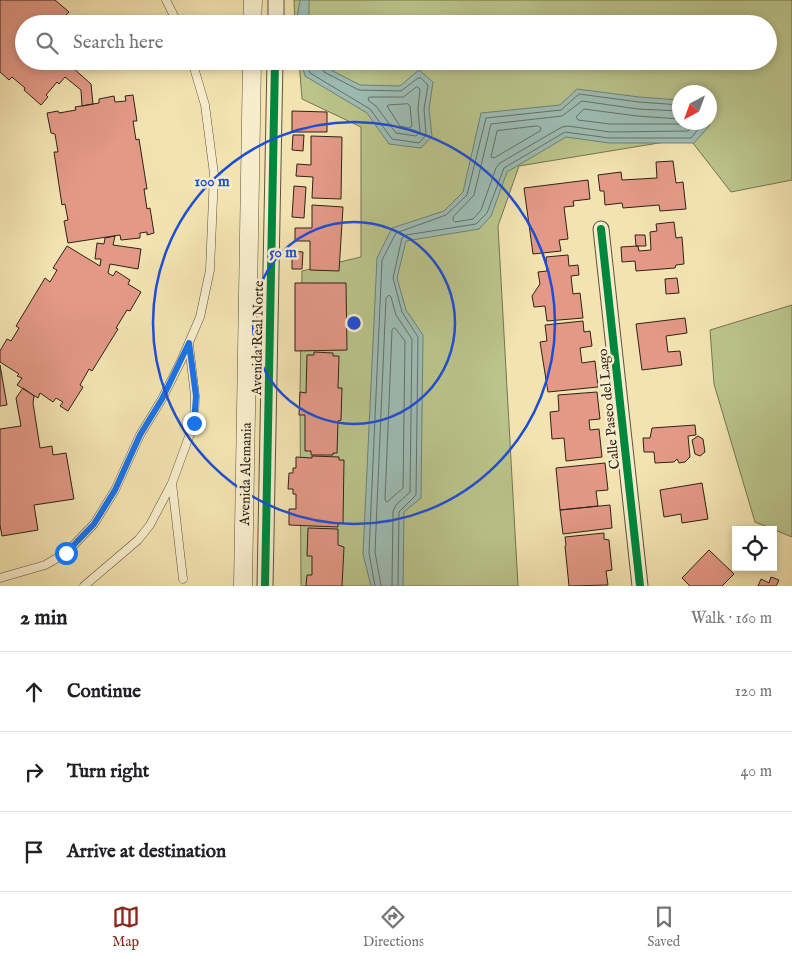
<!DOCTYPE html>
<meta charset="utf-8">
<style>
:root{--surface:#fff;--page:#f6f6f6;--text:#202124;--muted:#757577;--line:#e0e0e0;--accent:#8f2418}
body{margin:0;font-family:"IM FELL English",serif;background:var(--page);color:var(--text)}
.controls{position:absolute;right:15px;bottom:15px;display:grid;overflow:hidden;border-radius:0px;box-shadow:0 2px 8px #0003}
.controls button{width:45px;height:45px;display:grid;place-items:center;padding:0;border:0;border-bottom:1px solid var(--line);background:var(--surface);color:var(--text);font:25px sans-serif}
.compass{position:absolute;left:672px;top:85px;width:45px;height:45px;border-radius:50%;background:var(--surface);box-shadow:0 2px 8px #0003;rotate:221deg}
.stop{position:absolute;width:15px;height:15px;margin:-11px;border:4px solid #1a73e8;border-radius:50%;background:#fff}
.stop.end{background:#1a73e8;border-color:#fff;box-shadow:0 1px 5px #0008}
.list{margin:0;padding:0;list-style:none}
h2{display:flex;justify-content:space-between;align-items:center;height:65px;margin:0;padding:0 20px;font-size:21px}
h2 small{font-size:16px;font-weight:400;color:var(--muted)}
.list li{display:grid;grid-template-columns:32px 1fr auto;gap:15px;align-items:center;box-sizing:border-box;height:80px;padding:0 20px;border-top:1px solid var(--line)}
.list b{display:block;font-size:19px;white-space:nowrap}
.list em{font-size:16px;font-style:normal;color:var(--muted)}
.icon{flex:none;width:28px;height:28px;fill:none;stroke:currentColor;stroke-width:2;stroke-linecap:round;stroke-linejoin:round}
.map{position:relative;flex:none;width:792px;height:586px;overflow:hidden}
.search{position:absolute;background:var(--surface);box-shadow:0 2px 8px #0003;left:15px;right:15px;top:15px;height:55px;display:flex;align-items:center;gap:12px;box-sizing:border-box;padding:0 18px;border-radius:28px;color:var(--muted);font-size:19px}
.sheet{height:305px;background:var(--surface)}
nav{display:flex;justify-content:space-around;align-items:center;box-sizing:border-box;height:70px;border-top:1px solid var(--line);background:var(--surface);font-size:14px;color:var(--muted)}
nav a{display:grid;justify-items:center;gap:2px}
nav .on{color:var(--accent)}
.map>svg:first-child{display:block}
.green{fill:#bac48b;stroke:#747453;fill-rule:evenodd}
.water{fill:#9dbdb4;stroke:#707f77}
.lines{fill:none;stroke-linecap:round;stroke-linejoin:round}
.shore{stroke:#657068;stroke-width:1}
.building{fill:#e39986;stroke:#2d231b}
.service-casing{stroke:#5e5340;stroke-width:9}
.minor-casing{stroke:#5e5340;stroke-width:17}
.tertiary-casing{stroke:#5e5340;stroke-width:19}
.service{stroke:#f7edcc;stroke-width:8}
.minor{stroke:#f7edcc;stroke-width:15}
.tertiary{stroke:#f7edcc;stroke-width:18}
.cycleway-casing{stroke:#f7edcc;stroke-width:11}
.cycleway{stroke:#00873e;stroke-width:8}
.route{stroke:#1a73e8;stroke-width:6}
.ring{fill:none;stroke:#1d4ed8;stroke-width:2.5}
.labels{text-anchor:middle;stroke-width:5;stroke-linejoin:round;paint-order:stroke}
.street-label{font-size:14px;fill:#2d231b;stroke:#f7edcc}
.centre{fill:#1d4ed8;stroke:#f7edcc;stroke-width:2.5}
.ring-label{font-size:15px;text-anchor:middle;font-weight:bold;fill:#1d4ed8;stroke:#f7edcc;stroke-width:5;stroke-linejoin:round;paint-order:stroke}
</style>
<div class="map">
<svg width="792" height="586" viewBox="0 0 792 586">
<rect width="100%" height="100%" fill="#f2e3b0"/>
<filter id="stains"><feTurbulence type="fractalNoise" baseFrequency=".004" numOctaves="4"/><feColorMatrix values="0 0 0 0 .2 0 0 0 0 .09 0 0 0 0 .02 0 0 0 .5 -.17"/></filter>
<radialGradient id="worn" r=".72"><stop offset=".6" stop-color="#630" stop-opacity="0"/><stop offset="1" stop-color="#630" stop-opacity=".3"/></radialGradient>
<!-- green -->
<path class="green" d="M 294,0 L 792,0 L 792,180 L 731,192 L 689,138 L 519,166 L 498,226 L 518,586 L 301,586 L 300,392 L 302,271 L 361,257 L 361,127 L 302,99 L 299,61 L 768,61 L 768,24 L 295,24 ZM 680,92 L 710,92 L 710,122 L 680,122 Z
M 792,305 L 792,537 L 755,522 L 714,384 L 710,330 Z"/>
<!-- water -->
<path class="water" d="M 300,0 L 309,0 L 309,24 L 296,24 Z
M 301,61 L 323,61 L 327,68 L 360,85 L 400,86 L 419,70 L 433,82 L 429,109 L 432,136 L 421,148 L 389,144 L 367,113 L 305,76 Z
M 577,89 L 639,97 L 679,100 L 680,122 L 709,123 L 710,125 L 694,143 L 609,143 L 566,137 L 507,172 L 491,216 L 479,229 L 406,241 L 397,278 L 406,310 L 423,335 L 421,498 L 404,512 L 403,586 L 371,586 L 363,554 L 377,258 L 392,228 L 444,211 L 463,192 L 481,113 L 560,105 Z"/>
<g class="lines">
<!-- shore -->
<path class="shore" d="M 306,61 L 310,73 L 370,109 L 392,139 L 419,143 L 426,135 L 424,109 L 428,85 L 421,78 L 418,78 L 401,91 L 359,90 L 324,72 L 319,61
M 417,87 L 420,89 L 418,109 L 420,132 L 416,136 L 396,133 L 376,106 L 369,101 L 368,98 L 370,97 L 403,97 Z
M 408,104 L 410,106 L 412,126 L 409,128 L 400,126 L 387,106 L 389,105 Z
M 680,111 L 638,109 L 582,101 L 562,116 L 491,124 L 474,195 L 453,217 L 453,220 L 455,222 L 473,219 L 481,210 L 496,168 L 500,163 L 562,127 L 568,126 L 610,132 L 688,131 L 697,122
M 680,119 L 637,116 L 584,109 L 576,117 L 578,120 L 610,124 L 684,124 L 687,122
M 538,126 L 541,128 L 540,131 L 494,158 L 491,157 L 497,131 Z
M 395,328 L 405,341 L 403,488 L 387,502 L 385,500 L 392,330 Z
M 375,586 L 369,553 L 382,260 L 396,233 L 446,215 L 467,195 L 486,118 L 561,110 L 579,94 L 639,102 L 680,105
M 381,586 L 375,552 L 386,298 L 389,295 L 391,297 L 396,315 L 412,339 L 410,492 L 396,505 L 393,511 L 392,586
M 398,586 L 399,512 L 416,495 L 418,337 L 402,312 L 393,278 L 402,238 L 406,235 L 476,224 L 487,213 L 504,168 L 565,132 L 609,138 L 691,138 L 704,122"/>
</g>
<!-- building -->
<path class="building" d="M 0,0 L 55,0 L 69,12 L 66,15 L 76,24 L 24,24 L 24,61 L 86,61 L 80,67 L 76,64 L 73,68 L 91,84 L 93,104 L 82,106 L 81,90 L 65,77 L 59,84 L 57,82 L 46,95 L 48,97 L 41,105 L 24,90 L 25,88 L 12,77 L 9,80 L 0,72 Z
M 133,95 L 137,121 L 133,121 L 136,140 L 139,139 L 147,189 L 144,189 L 147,209 L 150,208 L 154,233 L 147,235 L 147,232 L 140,233 L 140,238 L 121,240 L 120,235 L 68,243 L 64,221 L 68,220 L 65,204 L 62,205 L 54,152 L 58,152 L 55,134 L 51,133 L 47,113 L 58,111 L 59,113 L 76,110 L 75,107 L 99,103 L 99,99 L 114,96 L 115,102 L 126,101 L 125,96 Z
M 292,111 L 327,112 L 327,132 L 292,132 Z
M 293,135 L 304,135 L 303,151 L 292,150 Z
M 311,136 L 342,137 L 341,199 L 312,198 L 313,177 L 296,176 L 297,164 L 311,165 Z
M 673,161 L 676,183 L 683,182 L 686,209 L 660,211 L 659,205 L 623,208 L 622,203 L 605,205 L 604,191 L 600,191 L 598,175 L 621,172 L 622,180 L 657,178 L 656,162 Z
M 588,180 L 590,199 L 573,201 L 574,206 L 564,207 L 568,239 L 559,240 L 561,251 L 533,254 L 524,188 Z
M 294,186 L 306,187 L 304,218 L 292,217 Z
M 312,205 L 343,207 L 339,271 L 310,270 L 310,241 L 295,241 L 295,228 L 312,228 Z
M 674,222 L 676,238 L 682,237 L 684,264 L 676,265 L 675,268 L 636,271 L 635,261 L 622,262 L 621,247 L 638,246 L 639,251 L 651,250 L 650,232 L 657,231 L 656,224 Z
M 635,235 L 645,235 L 646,246 L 636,246 Z
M 115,236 L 113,245 L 141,249 L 138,269 L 110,264 L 108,273 L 113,276 L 116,271 L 130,280 L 128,284 L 141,292 L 130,311 L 127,310 L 116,328 L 118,329 L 92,371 L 89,369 L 80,385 L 83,387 L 68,411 L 60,406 L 63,402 L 56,398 L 53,402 L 40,393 L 38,398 L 17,385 L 22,378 L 17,376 L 19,374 L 0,362 L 0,351 L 7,339 L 11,341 L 19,328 L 16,326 L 45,278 L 50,282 L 57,270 L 53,268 L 67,246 L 100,266 L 101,259 L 95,259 L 97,243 L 104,244 L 105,238 Z
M 292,251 L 303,252 L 302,269 L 292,269 Z
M 568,255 L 569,266 L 578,265 L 579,275 L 571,276 L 573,294 L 580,293 L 583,318 L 547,321 L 545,306 L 534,307 L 532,296 L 540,284 L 538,272 L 547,271 L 546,257 Z
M 677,278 L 679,293 L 666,294 L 665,279 Z
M 295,283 L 346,283 L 347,350 L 295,351 Z
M 685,318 L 687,333 L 666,336 L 668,352 L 680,351 L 682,365 L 642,370 L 636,324 Z
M 583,321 L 584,332 L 590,331 L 592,346 L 580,348 L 582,363 L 595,361 L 598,387 L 548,392 L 540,342 L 547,341 L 545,325 Z
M 314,352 L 333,353 L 333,356 L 339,356 L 338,388 L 342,388 L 341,420 L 338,421 L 337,453 L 333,453 L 333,455 L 311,455 L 311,451 L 305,451 L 305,415 L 299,415 L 300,392 L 306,393 L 307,355 L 314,355 Z
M 0,365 L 7,405 L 0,406 Z
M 23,388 L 34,396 L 33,403 L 40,448 L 52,446 L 53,455 L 66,453 L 74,499 L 34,505 L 38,530 L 2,536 L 0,525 L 0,429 L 21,426 L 16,398 Z
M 597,392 L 600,419 L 589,420 L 590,430 L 599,429 L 602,457 L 566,461 L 564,438 L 552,439 L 550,412 L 559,411 L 558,395 Z
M 695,425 L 696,435 L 688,436 L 690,457 L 685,462 L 679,463 L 677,459 L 674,462 L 655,463 L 654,452 L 644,452 L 643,438 L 650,438 L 652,428 Z
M 698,436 L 703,439 L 705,452 L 700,456 L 695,454 L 692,440 Z
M 312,456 L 339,457 L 339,460 L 344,460 L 343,523 L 338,523 L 338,527 L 289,525 L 289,509 L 296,509 L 296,494 L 293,494 L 293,489 L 288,489 L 289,473 L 293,473 L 293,468 L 296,468 L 296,457 L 312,458 Z
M 605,463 L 608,490 L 596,491 L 598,506 L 560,510 L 556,468 Z
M 702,483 L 708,519 L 682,523 L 681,514 L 664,517 L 660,490 Z
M 610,505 L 612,528 L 563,534 L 560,510 Z
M 308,528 L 338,529 L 338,545 L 344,547 L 342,586 L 306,586 L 307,575 L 312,575 L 312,556 L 307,556 Z
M 604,533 L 604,539 L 609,540 L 612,570 L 606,571 L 608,585 L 569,586 L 565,546 L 566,545 L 565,537 Z
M 709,550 L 734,574 L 722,586 L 690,586 L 682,578 Z
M 771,577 L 779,580 L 776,586 L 758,586 L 761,579 L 769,583 Z"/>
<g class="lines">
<defs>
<path id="service" d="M 166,0 L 178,24
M 172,483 L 183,579
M 0,578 L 45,565 L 66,553 L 94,524 L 115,490 L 140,435 L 162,399 L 181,361 L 200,317 L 210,270 L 214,174 L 205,105 L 192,61
M 84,586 L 138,540 L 150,525 L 172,483 L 194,423 L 195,396 L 189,345"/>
<path id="minor" d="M 276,24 L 276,0
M 601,229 L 640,586
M 265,586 L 275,61"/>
<path id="tertiary" d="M 252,24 L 253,0
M 243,586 L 252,61"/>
</defs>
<!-- service casing -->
<use href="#service" class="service-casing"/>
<!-- minor casing -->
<use href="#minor" class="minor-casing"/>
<!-- tertiary casing -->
<use href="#tertiary" class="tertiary-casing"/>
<!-- service -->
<use href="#service" class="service"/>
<!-- minor -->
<use href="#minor" class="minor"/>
<!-- tertiary -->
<use href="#tertiary" class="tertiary"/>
<defs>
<path id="cycleway" d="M 601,229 L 640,586
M 265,586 L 275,61"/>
</defs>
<!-- cycleway casing -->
<use href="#cycleway" class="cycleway-casing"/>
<!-- cycleway -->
<use href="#cycleway" class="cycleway"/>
</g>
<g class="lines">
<!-- route -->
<path class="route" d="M 66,553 L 94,524 L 115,490 L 140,435 L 162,399 L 189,343 L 196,396 L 194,423"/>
</g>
<!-- distance rings -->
<g class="ring">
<circle cx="354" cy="323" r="101"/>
<circle cx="354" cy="323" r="201"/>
</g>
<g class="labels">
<!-- street labels -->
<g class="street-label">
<text transform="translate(257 338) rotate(-89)" y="5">Avenida Real Norte</text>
<text transform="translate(608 409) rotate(-96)" y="5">Calle Paseo del Lago</text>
<text transform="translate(245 474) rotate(-89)" y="5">Avenida Alemania</text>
</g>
</g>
<circle cx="354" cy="323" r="8" class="centre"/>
<g class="ring-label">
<text x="212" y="186">100 m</text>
<text x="283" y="257">50 m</text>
</g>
<rect width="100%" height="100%" filter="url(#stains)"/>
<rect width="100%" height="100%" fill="url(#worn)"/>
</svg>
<div class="controls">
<button><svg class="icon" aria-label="locate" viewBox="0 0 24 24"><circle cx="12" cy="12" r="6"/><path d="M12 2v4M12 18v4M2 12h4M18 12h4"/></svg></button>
</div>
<svg class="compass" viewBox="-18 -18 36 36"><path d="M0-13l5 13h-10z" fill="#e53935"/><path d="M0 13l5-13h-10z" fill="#757577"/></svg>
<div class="stop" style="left:66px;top:553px"></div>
<div class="stop end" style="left:194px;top:423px"></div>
<div class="search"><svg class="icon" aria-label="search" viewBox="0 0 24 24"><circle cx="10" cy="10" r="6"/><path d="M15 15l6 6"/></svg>Search here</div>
</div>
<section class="sheet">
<h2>2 min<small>Walk · 160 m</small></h2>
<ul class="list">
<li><svg class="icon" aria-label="ahead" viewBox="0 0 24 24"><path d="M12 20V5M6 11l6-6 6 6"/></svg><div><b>Continue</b></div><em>120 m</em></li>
<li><svg class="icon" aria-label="right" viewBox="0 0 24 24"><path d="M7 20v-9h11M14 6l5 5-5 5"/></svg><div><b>Turn right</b></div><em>40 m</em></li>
<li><svg class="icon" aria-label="arrive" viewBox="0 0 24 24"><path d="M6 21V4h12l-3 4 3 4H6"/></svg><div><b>Arrive at destination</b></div></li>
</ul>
</section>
<nav>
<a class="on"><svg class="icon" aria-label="map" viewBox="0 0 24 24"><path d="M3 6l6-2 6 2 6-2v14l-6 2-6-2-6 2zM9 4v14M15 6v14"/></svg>Map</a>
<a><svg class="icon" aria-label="directions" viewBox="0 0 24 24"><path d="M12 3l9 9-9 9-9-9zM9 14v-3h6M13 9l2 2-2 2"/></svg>Directions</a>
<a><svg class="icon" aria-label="saved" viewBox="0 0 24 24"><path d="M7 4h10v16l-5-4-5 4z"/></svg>Saved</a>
</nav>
